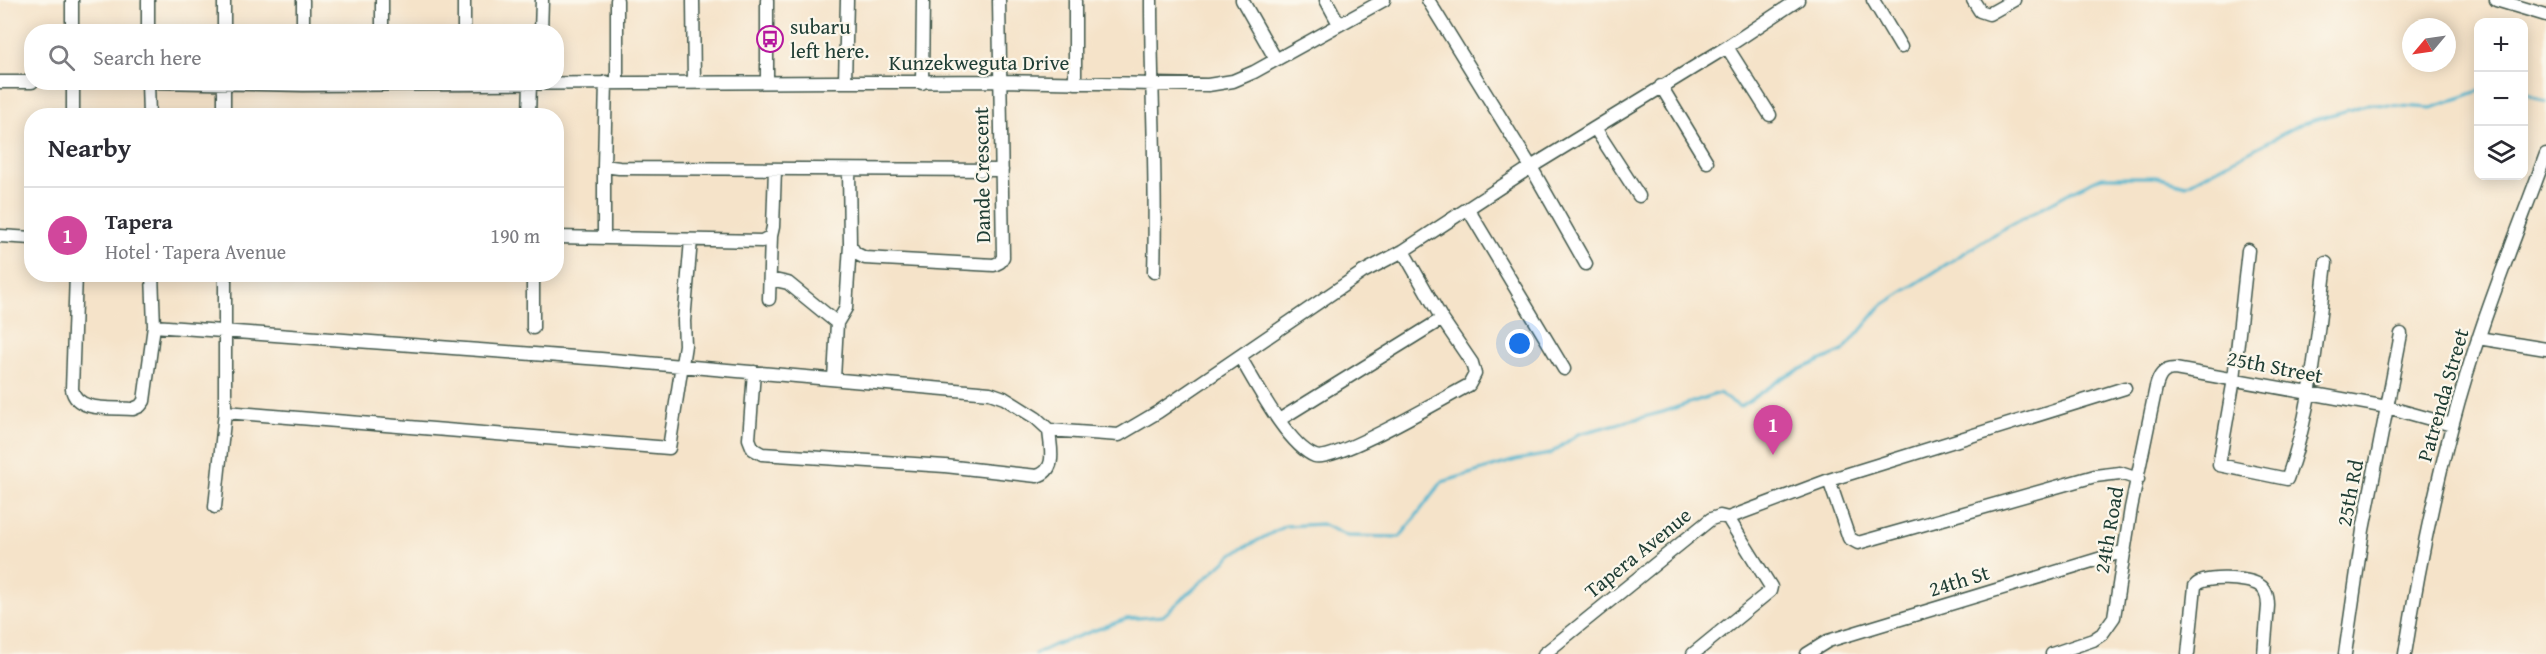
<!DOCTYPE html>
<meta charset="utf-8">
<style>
:root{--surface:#fff;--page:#f7f7f7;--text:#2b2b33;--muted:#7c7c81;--line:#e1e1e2;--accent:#b5179e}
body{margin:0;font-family:"Gentium Book Plus",serif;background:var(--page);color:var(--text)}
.controls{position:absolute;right:18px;top:18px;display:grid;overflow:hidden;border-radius:12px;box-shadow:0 3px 15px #0003}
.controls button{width:54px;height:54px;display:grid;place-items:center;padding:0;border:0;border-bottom:2px solid var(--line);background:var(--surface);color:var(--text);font:30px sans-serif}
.compass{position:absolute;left:2402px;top:18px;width:54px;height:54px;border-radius:50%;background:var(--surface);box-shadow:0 3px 15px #0003;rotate:241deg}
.you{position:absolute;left:1520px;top:344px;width:21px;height:21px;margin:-15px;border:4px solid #fff;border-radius:50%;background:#1a73e8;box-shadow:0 0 0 9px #1a73e833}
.badge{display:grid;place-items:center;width:39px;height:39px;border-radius:50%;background:var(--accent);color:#fff;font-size:20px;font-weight:700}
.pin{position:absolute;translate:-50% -50px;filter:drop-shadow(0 2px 3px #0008)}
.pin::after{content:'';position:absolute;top:32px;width:21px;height:18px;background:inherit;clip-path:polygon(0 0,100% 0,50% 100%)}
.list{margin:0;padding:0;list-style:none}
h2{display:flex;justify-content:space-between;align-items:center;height:78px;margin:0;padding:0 24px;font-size:26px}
h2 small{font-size:20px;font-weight:400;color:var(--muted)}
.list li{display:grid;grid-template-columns:39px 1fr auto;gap:18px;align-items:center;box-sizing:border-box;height:96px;padding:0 24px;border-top:2px solid var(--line)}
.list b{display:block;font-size:22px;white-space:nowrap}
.list p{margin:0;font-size:20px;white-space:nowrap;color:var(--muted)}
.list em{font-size:20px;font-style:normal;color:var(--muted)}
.icon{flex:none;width:33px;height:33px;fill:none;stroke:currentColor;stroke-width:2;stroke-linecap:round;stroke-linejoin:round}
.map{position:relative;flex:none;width:2546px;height:654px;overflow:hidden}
.search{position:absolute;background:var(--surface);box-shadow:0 3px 15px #0003;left:24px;top:24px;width:540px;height:66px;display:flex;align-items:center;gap:15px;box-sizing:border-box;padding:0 21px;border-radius:24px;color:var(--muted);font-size:22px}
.panel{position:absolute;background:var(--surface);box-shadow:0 3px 15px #0003;left:24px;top:108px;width:540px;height:174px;border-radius:24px}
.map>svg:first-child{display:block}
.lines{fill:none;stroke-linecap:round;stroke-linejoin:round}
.stream{stroke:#4fb4ce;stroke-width:3}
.minor-casing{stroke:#3f564a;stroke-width:15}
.minor{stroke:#fff;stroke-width:12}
.labels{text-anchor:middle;stroke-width:4.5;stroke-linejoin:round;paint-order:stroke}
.poi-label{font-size:21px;fill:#1f3d34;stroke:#fbf7ec;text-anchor:start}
.street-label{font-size:21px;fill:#1f3d34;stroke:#fbf7ec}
</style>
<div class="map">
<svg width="2546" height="654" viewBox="0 0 2546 654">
<rect width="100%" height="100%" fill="#fbf7ec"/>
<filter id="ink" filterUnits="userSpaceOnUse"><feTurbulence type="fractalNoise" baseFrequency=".0167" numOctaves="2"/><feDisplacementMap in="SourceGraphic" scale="12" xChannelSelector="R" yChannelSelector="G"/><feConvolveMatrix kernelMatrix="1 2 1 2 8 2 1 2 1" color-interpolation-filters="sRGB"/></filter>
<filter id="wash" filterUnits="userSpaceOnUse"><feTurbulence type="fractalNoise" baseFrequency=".008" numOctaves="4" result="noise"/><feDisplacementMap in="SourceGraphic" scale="24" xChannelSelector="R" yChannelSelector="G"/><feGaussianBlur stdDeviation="1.35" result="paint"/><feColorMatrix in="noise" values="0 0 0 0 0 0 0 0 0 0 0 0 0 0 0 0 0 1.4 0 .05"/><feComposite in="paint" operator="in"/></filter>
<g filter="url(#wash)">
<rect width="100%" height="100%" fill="#f5e3c9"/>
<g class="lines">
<!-- stream -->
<path class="stream" d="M 2524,92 L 2546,102
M 1035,654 L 1054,645 L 1126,619 L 1163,616 L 1234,553 L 1285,526 L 1322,524 L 1347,536 L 1400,537 L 1442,482 L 1516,460 L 1550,454 L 1578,434 L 1663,412 L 1719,393 L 1740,407 L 1787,375 L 1843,351 L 1881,306 L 1994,234 L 2076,189 L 2102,177 L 2156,177 L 2186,185 L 2303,123 L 2369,104 L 2432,108 L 2478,91"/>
</g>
</g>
<g filter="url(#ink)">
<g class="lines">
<defs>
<path id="minor" d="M 72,0 L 72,32
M 148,0 L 148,32
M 224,0 L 224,32
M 382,0 L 382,32
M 464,0 L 464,32
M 693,0 L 694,83
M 767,0 L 767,82
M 1151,0 C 1151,91 1157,181 1154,272
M 1242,0 L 1275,58
M 1326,0 L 1339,24
M 1428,0 L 1531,167 L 1586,264
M 1873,0 L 1901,47
M 1973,0 L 1980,11 L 1989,14 L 2014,0
M 2496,0 L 2546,15
M 303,32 L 303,0
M 541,32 L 542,0
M 1727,47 L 1770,115
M 0,82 L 32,82
M 73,82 L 73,116
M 148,82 L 149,116
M 157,82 L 303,85 L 1001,81 L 1208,85 L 1233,81 L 1254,72 L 1384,0
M 224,82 L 224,116
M 606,82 L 604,166 L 619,168 L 1002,170
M 617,82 L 617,0
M 845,82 L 847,0
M 922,83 L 923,0
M 1075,83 L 1075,0
M 1661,86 L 1707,162
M 529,116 L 530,83
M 1595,128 L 1639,196
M 604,166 L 604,237
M 849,170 L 850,245 L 855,253 L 865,258 L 994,265 L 1000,262 L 1003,257 L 999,0
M 1468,209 L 1564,369
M 0,236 L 32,238
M 556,237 L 762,241 L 771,236 L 773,227 L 775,169
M 2248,250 L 2234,379 L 2219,465 L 2287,479 C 2312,412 2317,335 2326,263
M 76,274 L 72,389 C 76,413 114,407 133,409 L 140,406 L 144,401 L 154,326
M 152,274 L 154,326 L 601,359 L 990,393 L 1004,398 L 1036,418 L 1049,430 L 1119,435 L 1158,412 L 1363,272 L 1403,251 L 1531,167 L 1727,47 L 1798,0
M 533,274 L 533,328
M 770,279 L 788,283 L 837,323
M 769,299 L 771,236
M 2478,338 L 2546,349
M 1240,357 C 1255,382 1288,446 1315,456 C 1335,463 1446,397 1469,385 L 1475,374 L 1472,363 L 1442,319 L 1403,251
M 754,372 L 749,439 L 753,449 L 762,454 L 945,466 L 1037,476 C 1058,470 1050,447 1049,430
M 834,379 L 837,323 L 846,308 L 850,245
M 225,412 L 669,448 L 685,345 L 684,321 L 691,240
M 1279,420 L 1442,319
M 1829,480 L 1849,538 L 1858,543 L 2095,476 L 2120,473 L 2138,479
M 215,507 L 225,412 L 225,274
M 1728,518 L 1829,480 L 2125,388
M 1544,654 L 1711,519 L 1720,516 L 1728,518 L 1771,587 L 1770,591 L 1693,654
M 1807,654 L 1828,641 L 2125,551
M 2052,654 L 2093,640 L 2102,634 L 2114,617 L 2131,508 L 2156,387 C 2159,376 2163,369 2175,369 L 2387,407 L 2401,334
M 2188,654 L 2195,586 C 2202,575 2248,578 2259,585 C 2266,589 2268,598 2268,606 L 2264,654
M 2345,654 L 2363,530 L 2387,407 L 2452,425
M 2405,654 C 2417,577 2432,501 2452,426 C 2476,333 2513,244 2546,154"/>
</defs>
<!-- minor casing -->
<use href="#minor" class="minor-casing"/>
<!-- minor -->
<use href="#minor" class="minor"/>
</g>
</g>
<!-- icons -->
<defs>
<symbol id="bus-ring" viewBox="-11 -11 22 22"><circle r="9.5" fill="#fbf7ec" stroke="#b5179e" stroke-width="1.5"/><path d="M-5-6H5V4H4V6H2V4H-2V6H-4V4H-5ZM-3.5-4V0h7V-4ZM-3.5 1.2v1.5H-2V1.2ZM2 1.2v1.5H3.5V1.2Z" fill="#b5179e"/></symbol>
</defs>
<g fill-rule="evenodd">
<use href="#bus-ring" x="755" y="24" width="30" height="30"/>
</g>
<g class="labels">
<!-- poi labels -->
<g class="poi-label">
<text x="790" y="34">subaru<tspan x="790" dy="24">left here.</tspan></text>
</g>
<!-- street labels -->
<g class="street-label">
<text x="979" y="70">Kunzekweguta Drive</text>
<text transform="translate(982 175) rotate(-91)" y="7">Dande Crescent</text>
<text transform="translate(2275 367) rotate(11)" y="7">25th Street</text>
<text transform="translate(2443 395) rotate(-74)" y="7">Patrenda Street</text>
<text transform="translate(2350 493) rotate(-79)" y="7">25th Rd</text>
<text transform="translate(2109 530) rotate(-80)" y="7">24th Road</text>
<text transform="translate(1638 553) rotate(-39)" y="7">Tapera Avenue</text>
<text transform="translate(1959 581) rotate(-17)" y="7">24th St</text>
</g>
</g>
</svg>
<div class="controls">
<button>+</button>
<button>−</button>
<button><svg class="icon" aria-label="layers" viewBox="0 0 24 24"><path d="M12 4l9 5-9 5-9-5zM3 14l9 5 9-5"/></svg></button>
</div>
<svg class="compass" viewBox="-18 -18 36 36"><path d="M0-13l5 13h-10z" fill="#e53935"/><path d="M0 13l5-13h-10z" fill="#7c7c81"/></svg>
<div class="you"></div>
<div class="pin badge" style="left:1773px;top:455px;background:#d1479c">1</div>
<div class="search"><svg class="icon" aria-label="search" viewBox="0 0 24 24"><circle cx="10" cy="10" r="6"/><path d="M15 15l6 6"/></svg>Search here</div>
<section class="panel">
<h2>Nearby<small></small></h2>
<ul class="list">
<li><span class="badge" style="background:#d1479c">1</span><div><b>Tapera</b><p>Hotel · Tapera Avenue</p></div><em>190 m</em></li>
</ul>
</section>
</div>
